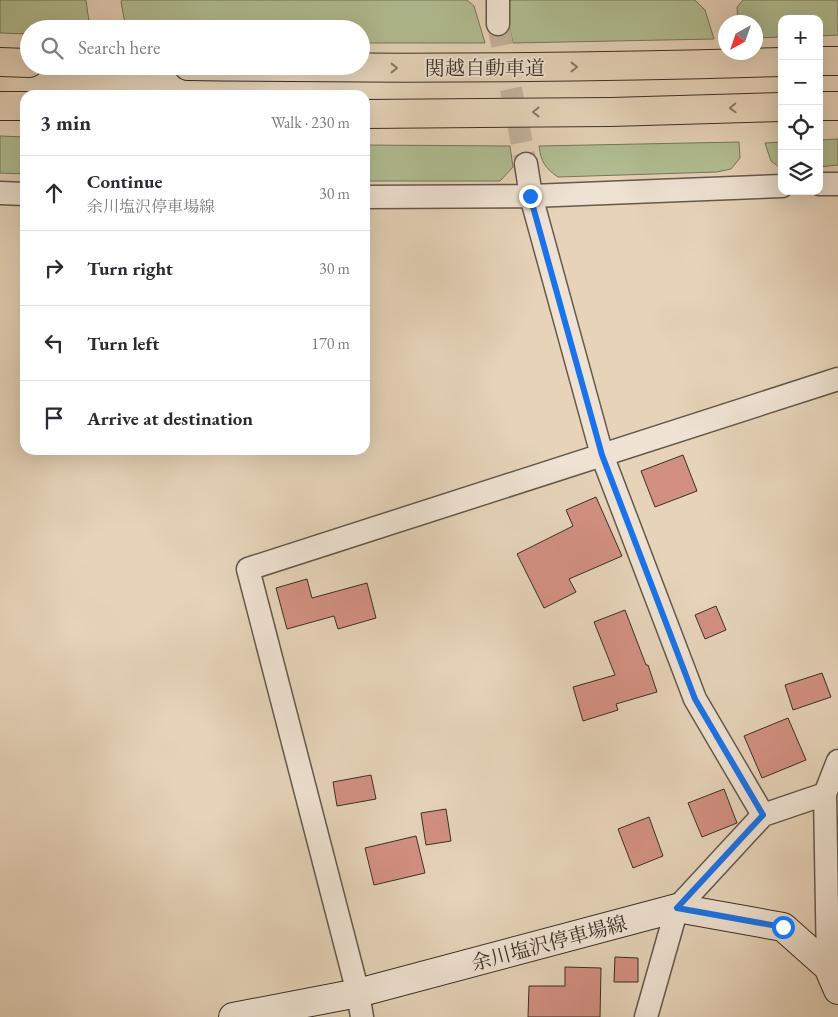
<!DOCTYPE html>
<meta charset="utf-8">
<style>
:root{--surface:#fff;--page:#f7f7f7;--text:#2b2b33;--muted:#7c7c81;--line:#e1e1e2}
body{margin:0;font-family:"EB Garamond","Noto Serif JP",serif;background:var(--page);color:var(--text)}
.controls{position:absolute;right:15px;top:15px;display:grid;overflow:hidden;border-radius:10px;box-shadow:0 5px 20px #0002}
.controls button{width:45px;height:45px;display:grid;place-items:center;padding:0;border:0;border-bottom:1px solid var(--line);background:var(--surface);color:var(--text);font:25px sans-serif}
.compass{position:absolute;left:718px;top:15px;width:45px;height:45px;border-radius:50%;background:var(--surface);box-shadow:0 5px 20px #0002;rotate:220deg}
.stop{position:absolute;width:15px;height:15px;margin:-11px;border:4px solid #1a73e8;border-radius:50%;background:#fff}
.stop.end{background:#1a73e8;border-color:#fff;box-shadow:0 1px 5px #0008}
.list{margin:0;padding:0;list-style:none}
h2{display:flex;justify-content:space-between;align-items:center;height:65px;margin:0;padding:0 20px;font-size:21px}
h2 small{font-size:16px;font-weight:400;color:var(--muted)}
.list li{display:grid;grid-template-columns:32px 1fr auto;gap:15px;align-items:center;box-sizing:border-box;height:75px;padding:0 20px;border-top:1px solid var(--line)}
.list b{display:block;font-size:19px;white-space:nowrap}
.list p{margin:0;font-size:16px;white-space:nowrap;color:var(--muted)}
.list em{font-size:16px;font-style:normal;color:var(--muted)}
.icon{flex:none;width:28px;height:28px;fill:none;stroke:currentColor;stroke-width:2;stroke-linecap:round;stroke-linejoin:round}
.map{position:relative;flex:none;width:838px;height:1017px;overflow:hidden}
.search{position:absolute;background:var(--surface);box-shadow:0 5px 20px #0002;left:20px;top:20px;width:350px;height:55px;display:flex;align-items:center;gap:12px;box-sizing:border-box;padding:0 18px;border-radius:28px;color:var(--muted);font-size:19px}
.panel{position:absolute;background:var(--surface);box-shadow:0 5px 20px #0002;left:20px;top:90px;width:350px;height:365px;border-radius:15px}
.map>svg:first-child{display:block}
.green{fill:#b1be92;stroke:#75775c}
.building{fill:#d29082;stroke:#393025}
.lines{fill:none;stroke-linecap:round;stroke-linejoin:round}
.street-tunnel{stroke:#c3b29b;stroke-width:22;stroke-dasharray:22 11;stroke-linecap:butt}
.street-casing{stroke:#64594a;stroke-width:25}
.secondary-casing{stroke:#393025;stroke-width:30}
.highway-casing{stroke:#393025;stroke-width:30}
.street{stroke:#efe2d2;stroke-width:22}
.secondary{stroke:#efe2d2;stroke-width:28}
.highway{stroke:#e6d3b9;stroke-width:28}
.oneway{stroke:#877968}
.route{stroke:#1a73e8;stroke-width:6}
.labels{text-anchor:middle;stroke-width:4;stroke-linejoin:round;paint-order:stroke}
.street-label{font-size:20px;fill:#393025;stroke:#efe2d2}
</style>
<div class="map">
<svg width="838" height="1017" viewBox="0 0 838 1017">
<rect width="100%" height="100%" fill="#e6d3b9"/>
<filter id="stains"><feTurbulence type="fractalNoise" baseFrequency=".004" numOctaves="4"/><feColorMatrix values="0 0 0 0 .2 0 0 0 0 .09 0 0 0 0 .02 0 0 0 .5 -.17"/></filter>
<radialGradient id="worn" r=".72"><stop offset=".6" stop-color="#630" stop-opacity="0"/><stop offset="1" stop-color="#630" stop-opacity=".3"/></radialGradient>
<!-- green -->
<path class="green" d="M 0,0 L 86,0 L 90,29 L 29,29 L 29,34 L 0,33 Z
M 122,0 L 467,0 L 474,6 L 485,43 L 361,43 L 361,29 L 126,29 L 121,2 Z
M 511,0 L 695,0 L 705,10 L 714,39 L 513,43 L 505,7 Z
M 743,0 L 838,0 L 838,35 L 819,36 L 819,19 L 782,19 L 782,37 L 756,38 L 756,22 L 738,22 L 737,7 Z
M 0,136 L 25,137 L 25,174 L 0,173 Z
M 838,139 L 838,165 L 819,167 L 819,140 Z
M 739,142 L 740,158 L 731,169 L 717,172 L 558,177 C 545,168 541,162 539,146 Z
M 782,142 L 782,169 L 771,161 L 765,143 Z
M 365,145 L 510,146 L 513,167 L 500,181 L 365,181 Z"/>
<!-- building -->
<path class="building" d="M 683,455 L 697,491 L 655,507 L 641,471 Z
M 596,497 L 622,556 L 569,579 L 576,592 L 544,608 L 517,554 L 573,526 L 566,510 Z
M 307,579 L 312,598 L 367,583 L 376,618 L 338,629 L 334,616 L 287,629 L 276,588 Z
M 716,606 L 726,630 L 705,639 L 695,615 Z
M 625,610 L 646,665 L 648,665 L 657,692 L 616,704 L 618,710 L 583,721 L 573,687 L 615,675 L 594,622 Z
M 822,673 L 831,697 L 793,710 L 785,685 Z
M 788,718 L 806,760 L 762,778 L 744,736 Z
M 371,775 L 376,799 L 337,806 L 333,782 Z
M 724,789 L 737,823 L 702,837 L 688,803 Z
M 446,809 L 451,841 L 426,845 L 421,813 Z
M 649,817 L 663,856 L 633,868 L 618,829 Z
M 416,836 L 425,873 L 374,885 L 365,848 Z
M 615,957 L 638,958 L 638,982 L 614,982 Z
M 565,967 L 601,968 L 600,1017 L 528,1017 L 529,986 L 565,986 Z"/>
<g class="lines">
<!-- street-tunnel -->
<path class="street-tunnel" d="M 498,24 L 526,164"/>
<defs>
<path id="street" d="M 498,0 L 498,24
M 526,164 L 531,196 L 602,455 L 695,699 L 763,815
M 819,184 L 838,184
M 0,193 L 25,194
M 365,197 L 531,196 L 782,186
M 828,967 L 825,794 L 838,761
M 362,1017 L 358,993 L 248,569 L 838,379
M 646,1017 L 677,908 L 763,815 L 825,794"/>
<path id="secondary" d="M 233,1017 L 358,993 L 677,908 L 783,927 L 828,967 L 838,990"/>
<path id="highway" d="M 819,61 L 838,61
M 0,62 L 29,63
M 188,66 C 386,69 584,68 782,62
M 0,106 L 25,106
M 819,106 L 838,106
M 365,114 L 611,112 L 782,107"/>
</defs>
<!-- street casing -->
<use href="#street" class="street-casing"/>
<!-- secondary casing -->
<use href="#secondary" class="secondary-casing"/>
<!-- highway casing -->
<use href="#highway" class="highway-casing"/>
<!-- street -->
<use href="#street" class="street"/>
<!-- secondary -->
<use href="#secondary" class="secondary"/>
<!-- highway -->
<use href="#highway" class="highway"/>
</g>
<!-- one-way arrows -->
<defs><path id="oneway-chevron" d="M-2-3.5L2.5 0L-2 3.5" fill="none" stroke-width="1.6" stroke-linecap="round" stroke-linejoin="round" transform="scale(1.25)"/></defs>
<g class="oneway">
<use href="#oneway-chevron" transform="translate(574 67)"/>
<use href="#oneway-chevron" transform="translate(394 68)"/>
<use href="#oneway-chevron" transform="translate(733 108) rotate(178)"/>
<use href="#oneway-chevron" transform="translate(536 112) rotate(180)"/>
</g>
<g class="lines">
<!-- route -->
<path class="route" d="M 530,196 L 602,455 L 695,699 L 763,815 L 677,908 L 783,927"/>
</g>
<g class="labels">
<!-- street labels -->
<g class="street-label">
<text x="485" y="75">関越自動車道</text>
<text transform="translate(549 943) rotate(-15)" y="7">余川塩沢停車場線</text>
</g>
</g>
<rect width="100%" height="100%" filter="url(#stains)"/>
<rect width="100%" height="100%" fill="url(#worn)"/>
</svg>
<div class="controls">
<button>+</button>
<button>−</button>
<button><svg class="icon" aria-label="locate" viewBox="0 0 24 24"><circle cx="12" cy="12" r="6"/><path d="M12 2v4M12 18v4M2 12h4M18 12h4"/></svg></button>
<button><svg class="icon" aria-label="layers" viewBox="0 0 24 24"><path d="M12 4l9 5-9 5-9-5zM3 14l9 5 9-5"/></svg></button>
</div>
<svg class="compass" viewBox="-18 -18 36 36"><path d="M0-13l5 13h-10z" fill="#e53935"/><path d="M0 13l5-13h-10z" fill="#7c7c81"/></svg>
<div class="stop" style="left:783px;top:927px"></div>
<div class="stop end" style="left:530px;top:196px"></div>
<div class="search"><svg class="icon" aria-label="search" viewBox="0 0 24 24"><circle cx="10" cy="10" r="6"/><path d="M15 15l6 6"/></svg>Search here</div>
<section class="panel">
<h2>3 min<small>Walk · 230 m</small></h2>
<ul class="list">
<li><svg class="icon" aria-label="ahead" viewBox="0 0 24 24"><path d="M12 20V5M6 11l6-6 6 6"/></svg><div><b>Continue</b><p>余川塩沢停車場線</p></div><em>30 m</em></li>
<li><svg class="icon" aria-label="right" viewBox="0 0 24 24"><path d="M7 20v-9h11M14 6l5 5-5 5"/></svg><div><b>Turn right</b></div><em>30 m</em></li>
<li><svg class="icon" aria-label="left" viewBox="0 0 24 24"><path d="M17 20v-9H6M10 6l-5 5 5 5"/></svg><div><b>Turn left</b></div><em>170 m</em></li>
<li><svg class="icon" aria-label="arrive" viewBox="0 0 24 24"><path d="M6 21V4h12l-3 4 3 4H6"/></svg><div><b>Arrive at destination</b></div></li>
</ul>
</section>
</div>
